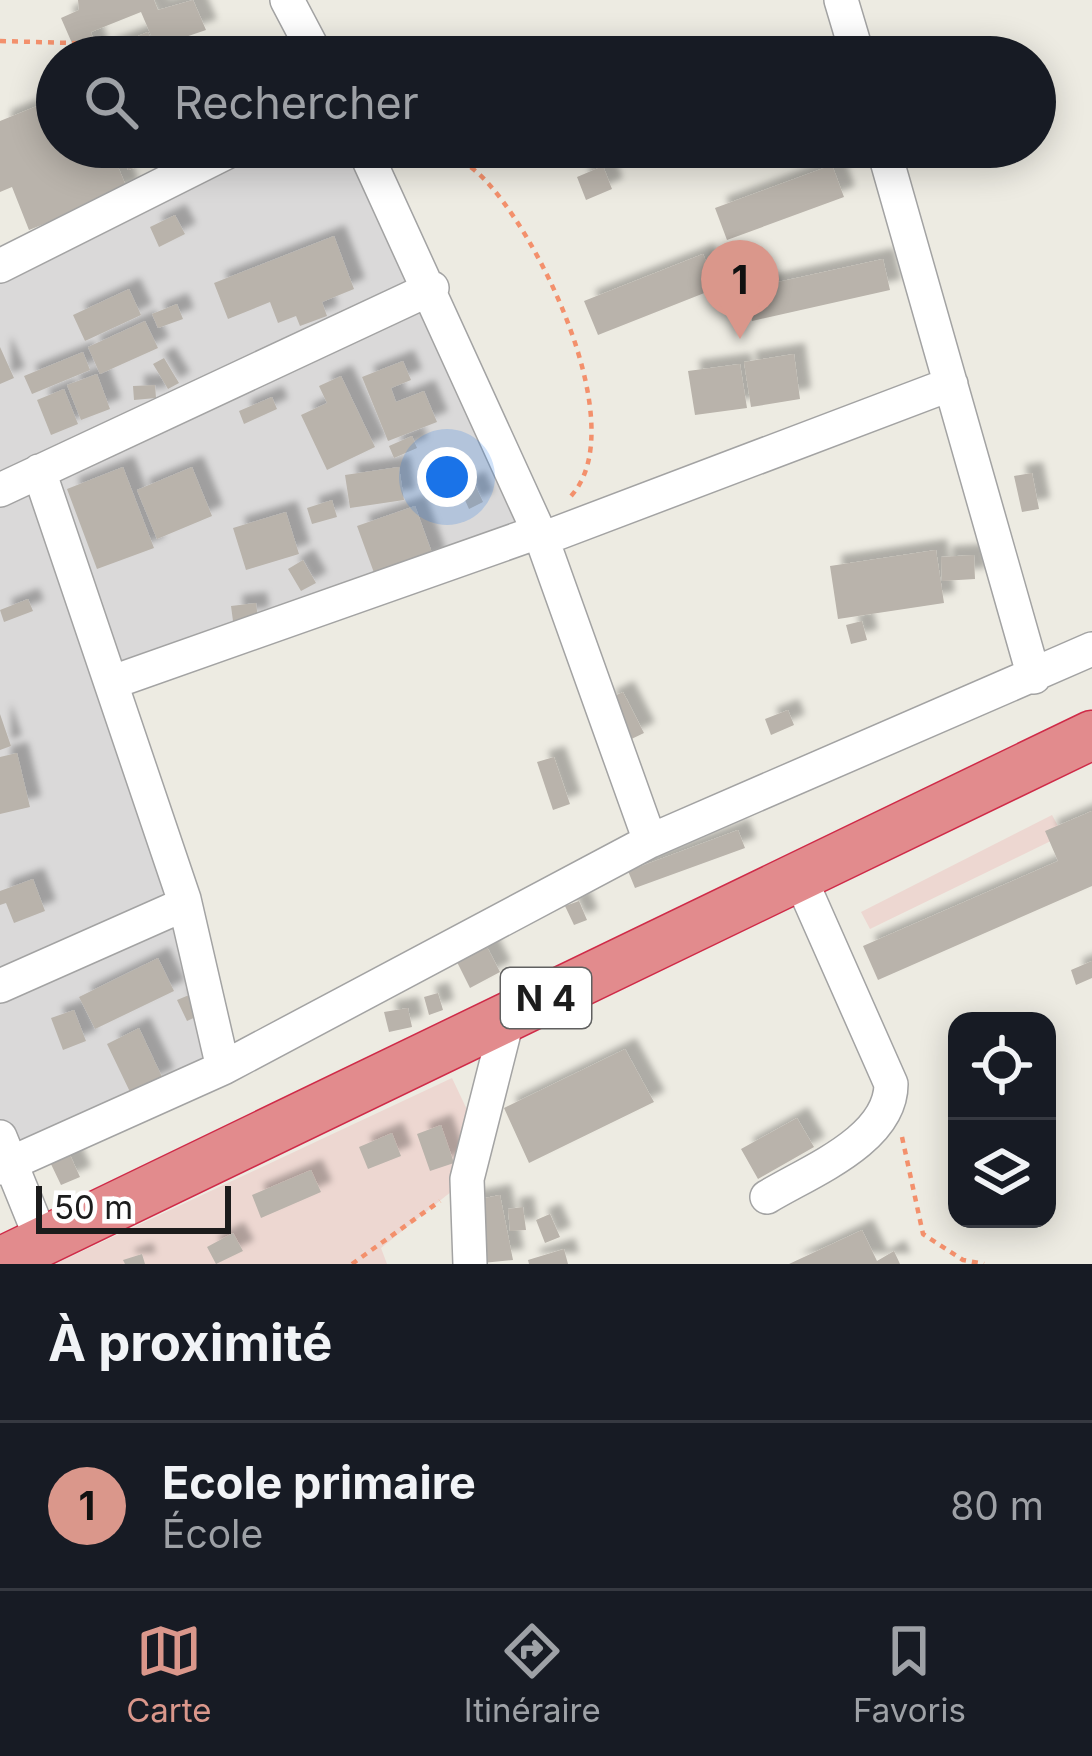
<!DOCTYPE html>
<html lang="fr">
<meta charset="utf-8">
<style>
:root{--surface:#171b24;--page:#20242c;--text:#f1f3f6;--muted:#9ea1a6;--line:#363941;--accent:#da978b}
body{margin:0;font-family:Inter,sans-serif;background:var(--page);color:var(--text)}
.controls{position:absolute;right:36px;bottom:36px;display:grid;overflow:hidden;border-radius:24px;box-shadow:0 6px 30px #0003}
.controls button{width:108px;height:108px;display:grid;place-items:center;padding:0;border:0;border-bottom:3px solid var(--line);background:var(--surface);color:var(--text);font:60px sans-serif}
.scale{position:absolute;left:36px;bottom:30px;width:195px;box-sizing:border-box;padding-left:12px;border:6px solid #1c1c1c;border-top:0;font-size:33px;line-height:42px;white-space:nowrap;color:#1c1c1c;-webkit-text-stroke:9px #fff;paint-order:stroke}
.you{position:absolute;left:447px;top:477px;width:42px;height:42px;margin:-30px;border:9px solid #fff;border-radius:50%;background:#1a73e8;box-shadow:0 0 0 18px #1a73e833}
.badge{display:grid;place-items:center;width:78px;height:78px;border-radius:50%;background:var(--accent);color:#111;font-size:39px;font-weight:700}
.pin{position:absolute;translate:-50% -99px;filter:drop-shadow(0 3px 6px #0008)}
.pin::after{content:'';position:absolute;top:63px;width:42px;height:36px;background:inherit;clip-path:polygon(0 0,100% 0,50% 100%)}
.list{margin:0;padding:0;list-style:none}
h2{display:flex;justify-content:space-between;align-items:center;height:156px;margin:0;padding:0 48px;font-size:51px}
h2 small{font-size:39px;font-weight:400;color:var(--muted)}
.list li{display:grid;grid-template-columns:78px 1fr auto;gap:36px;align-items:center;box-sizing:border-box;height:168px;padding:0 48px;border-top:3px solid var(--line)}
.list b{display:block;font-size:45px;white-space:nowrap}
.list p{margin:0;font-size:39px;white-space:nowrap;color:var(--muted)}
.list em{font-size:39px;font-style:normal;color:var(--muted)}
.icon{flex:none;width:66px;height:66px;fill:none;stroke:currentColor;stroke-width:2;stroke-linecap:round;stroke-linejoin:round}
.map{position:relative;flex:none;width:1092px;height:1264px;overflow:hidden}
.search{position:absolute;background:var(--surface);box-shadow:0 6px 30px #0003;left:36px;right:36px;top:36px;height:132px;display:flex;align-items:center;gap:30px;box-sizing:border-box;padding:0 42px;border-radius:66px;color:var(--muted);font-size:45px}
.sheet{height:324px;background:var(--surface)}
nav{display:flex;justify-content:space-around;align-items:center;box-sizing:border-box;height:168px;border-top:3px solid var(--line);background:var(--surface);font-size:33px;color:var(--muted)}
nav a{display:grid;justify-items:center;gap:6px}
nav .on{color:var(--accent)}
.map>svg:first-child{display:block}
.residential{fill:#dad9d9}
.commercial{fill:#edd7d1}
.building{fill:#b9b3ab;filter:url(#shadow)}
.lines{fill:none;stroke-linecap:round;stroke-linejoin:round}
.minor-casing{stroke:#a3a3a3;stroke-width:36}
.highway-casing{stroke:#cf2b48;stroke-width:51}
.path{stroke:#f3906c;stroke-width:4.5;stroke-dasharray:6 6;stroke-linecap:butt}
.minor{stroke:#fff;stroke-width:33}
.highway{stroke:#e28b8d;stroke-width:48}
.labels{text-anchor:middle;stroke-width:12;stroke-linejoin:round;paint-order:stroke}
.shield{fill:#fff;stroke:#606060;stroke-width:3}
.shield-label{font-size:36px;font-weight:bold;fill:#1c1c1c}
</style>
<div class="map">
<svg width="1092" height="1264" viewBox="0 0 1092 1264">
<defs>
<filter id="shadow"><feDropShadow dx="11" dy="-11" stdDeviation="3" flood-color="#0004"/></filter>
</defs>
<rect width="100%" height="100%" fill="#edebe2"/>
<!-- residential -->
<path class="residential" d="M 248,147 L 351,147 L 534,530 L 107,679 L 231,1067 L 0,1160 L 0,268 Z"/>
<!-- commercial -->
<path class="commercial" d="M 1052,815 L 1063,835 L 870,929 L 861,912 Z
M 452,1078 L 480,1137 L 467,1179 L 381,1248 L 387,1264 L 55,1264 Z"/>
<!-- building -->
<path class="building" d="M 78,0 L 154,0 L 158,10 L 193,0 L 206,30 L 156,47 L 141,12 L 91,32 L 99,57 L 78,57 L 61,18 L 79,10 Z
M 148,32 L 158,57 L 106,57 L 103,50 Z
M 57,98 L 57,147 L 110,147 L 128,191 L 29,230 L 12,187 L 0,192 L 0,121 Z
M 120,147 L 140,147 L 145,164 L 128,170 Z
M 832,165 L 844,197 L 727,240 L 715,208 Z
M 603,166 L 612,189 L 586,200 L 577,177 Z
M 175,215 L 185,234 L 159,247 L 150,227 Z
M 334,236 L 354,289 L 322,302 L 327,316 L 300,326 L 296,316 L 278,323 L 270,302 L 228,319 L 214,283 Z
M 703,254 L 717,288 L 598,335 L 584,301 Z
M 883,259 L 890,290 L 752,321 L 746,289 Z
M 129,289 L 141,315 L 85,341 L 73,315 Z
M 177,304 L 183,319 L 158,328 L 152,314 Z
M 145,321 L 158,348 L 100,374 L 88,347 Z
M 0,347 L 14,378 L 0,384 Z
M 83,352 L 90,370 L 32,394 L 24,376 Z
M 794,354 L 800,399 L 751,407 L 744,362 Z
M 164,358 L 179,383 L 168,389 L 153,364 Z
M 403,361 L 411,380 L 391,388 L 396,402 L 424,391 L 437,422 L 388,441 L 362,377 Z
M 740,364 L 747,408 L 695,415 L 688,371 Z
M 97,374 L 110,409 L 81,420 L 67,385 Z
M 341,376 L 375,447 L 327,470 L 301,415 L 327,403 L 319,386 Z
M 155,385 L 156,398 L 134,400 L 133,386 Z
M 64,389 L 78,424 L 51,435 L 37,400 Z
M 272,397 L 277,409 L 244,424 L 239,411 Z
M 412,436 L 417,448 L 394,458 L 389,446 Z
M 123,467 L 154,548 L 97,569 L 67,489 Z
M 192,467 L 212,516 L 157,539 L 137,490 Z
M 399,467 L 404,500 L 350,508 L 345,475 Z
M 1032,473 L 1039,509 L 1022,512 L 1014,476 Z
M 474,482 L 483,502 L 469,509 L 460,489 Z
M 332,500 L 337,517 L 312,524 L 307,508 Z
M 415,506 L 435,561 L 377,581 L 357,526 Z
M 286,512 L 299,554 L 246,570 L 233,528 Z
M 936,550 L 944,603 L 838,619 L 830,566 Z
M 974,555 L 975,579 L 942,581 L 941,557 Z
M 303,560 L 316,583 L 301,591 L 288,569 Z
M 28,599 L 33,611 L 4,622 L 0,610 Z
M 256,603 L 258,618 L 233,621 L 231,606 Z
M 862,621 L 867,640 L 851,644 L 846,625 Z
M 623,692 L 644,733 L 623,743 L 604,701 Z
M 788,710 L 794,725 L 771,735 L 765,719 Z
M 0,714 L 11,746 L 0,750 Z
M 17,753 L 30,807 L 0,814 L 0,757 Z
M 554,757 L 570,804 L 553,810 L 537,762 Z
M 1092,811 L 1092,886 L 878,980 L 863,946 L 1058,861 L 1045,831 Z
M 738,830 L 745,848 L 635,888 L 628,871 Z
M 33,879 L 45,911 L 14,923 L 6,903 L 0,905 L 0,891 Z
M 579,901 L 587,920 L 574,925 L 565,906 Z
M 486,945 L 500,972 L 470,988 L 456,960 Z
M 158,958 L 174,991 L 95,1029 L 79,997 Z
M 1092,961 L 1092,978 L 1076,985 L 1071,970 Z
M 438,993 L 443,1010 L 429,1015 L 424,997 Z
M 189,995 L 198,1016 L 187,1021 L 177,1000 Z
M 408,1008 L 412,1027 L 389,1032 L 384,1012 Z
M 74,1010 L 86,1041 L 63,1050 L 51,1018 Z
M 139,1028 L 163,1079 L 131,1094 L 107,1044 Z
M 625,1049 L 654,1102 L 529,1163 L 504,1108 Z
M 797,1118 L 814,1147 L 758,1179 L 741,1149 Z
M 441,1125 L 454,1163 L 430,1171 L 417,1134 Z
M 392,1133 L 401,1156 L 368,1169 L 359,1147 Z
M 69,1153 L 80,1177 L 61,1185 L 50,1162 Z
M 311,1170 L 321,1192 L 261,1218 L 252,1195 Z
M 500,1195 L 513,1260 L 472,1264 L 460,1203 Z
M 523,1207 L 526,1230 L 510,1231 L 508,1209 Z
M 550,1214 L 560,1237 L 545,1243 L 536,1220 Z
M 862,1230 L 877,1261 L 894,1251 L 900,1264 L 789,1264 Z
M 233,1233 L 243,1251 L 216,1264 L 207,1247 Z
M 564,1249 L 568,1264 L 529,1264 L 528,1260 Z
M 142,1254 L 145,1264 L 125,1264 L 123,1260 Z"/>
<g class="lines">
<defs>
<path id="minor" d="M 287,0 L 317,57
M 841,0 L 858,57
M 363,147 L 542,539 L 650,841
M 883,147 L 1034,677
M 0,266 L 237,147
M 39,471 L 184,899 L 223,1068
M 0,490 L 432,288
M 542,539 L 951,384
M 113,682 L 538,532
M 0,986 L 185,904
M 0,1137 L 43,1243
M 0,1168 L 223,1068 L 650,841 L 1092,649
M 767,1197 C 810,1171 891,1140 891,1084 L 799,876
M 470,1264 L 467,1179 L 508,1017"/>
<path id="highway" d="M 0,1262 L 1092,735"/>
</defs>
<!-- minor casing -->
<use href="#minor" class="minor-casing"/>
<!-- highway casing -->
<use href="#highway" class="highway-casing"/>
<!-- path -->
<path class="path" d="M 0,41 L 217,47 L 273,57
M 441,147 C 454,156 468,164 479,174 C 537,228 634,427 571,496
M 902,1137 L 923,1234 L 963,1260 L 984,1264
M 352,1264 L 440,1201"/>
<!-- minor -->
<use href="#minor" class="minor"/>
<!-- highway -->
<use href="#highway" class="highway"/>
</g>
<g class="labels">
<!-- shield labels -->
<rect class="shield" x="501" y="968" width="90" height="60" rx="9"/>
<g class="shield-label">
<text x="546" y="1011">N 4</text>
</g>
</g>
</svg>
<div class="controls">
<button><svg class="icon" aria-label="locate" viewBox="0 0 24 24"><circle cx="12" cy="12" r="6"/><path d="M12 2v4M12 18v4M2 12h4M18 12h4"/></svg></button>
<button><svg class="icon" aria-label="layers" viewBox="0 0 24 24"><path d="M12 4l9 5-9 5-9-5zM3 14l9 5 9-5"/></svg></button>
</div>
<div class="scale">50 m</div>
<div class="you"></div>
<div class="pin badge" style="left:740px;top:339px">1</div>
<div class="search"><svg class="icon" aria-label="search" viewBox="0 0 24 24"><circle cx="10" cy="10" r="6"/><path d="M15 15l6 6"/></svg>Rechercher</div>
</div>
<section class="sheet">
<h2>À proximité<small></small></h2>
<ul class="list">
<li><span class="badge">1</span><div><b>Ecole primaire</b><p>École</p></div><em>80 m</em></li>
</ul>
</section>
<nav>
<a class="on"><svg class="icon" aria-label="map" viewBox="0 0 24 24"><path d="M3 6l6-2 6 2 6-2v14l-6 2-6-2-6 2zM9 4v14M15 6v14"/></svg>Carte</a>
<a><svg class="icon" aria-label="directions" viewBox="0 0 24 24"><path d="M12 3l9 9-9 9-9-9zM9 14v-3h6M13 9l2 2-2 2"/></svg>Itinéraire</a>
<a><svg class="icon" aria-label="saved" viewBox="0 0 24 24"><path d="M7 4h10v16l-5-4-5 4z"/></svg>Favoris</a>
</nav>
